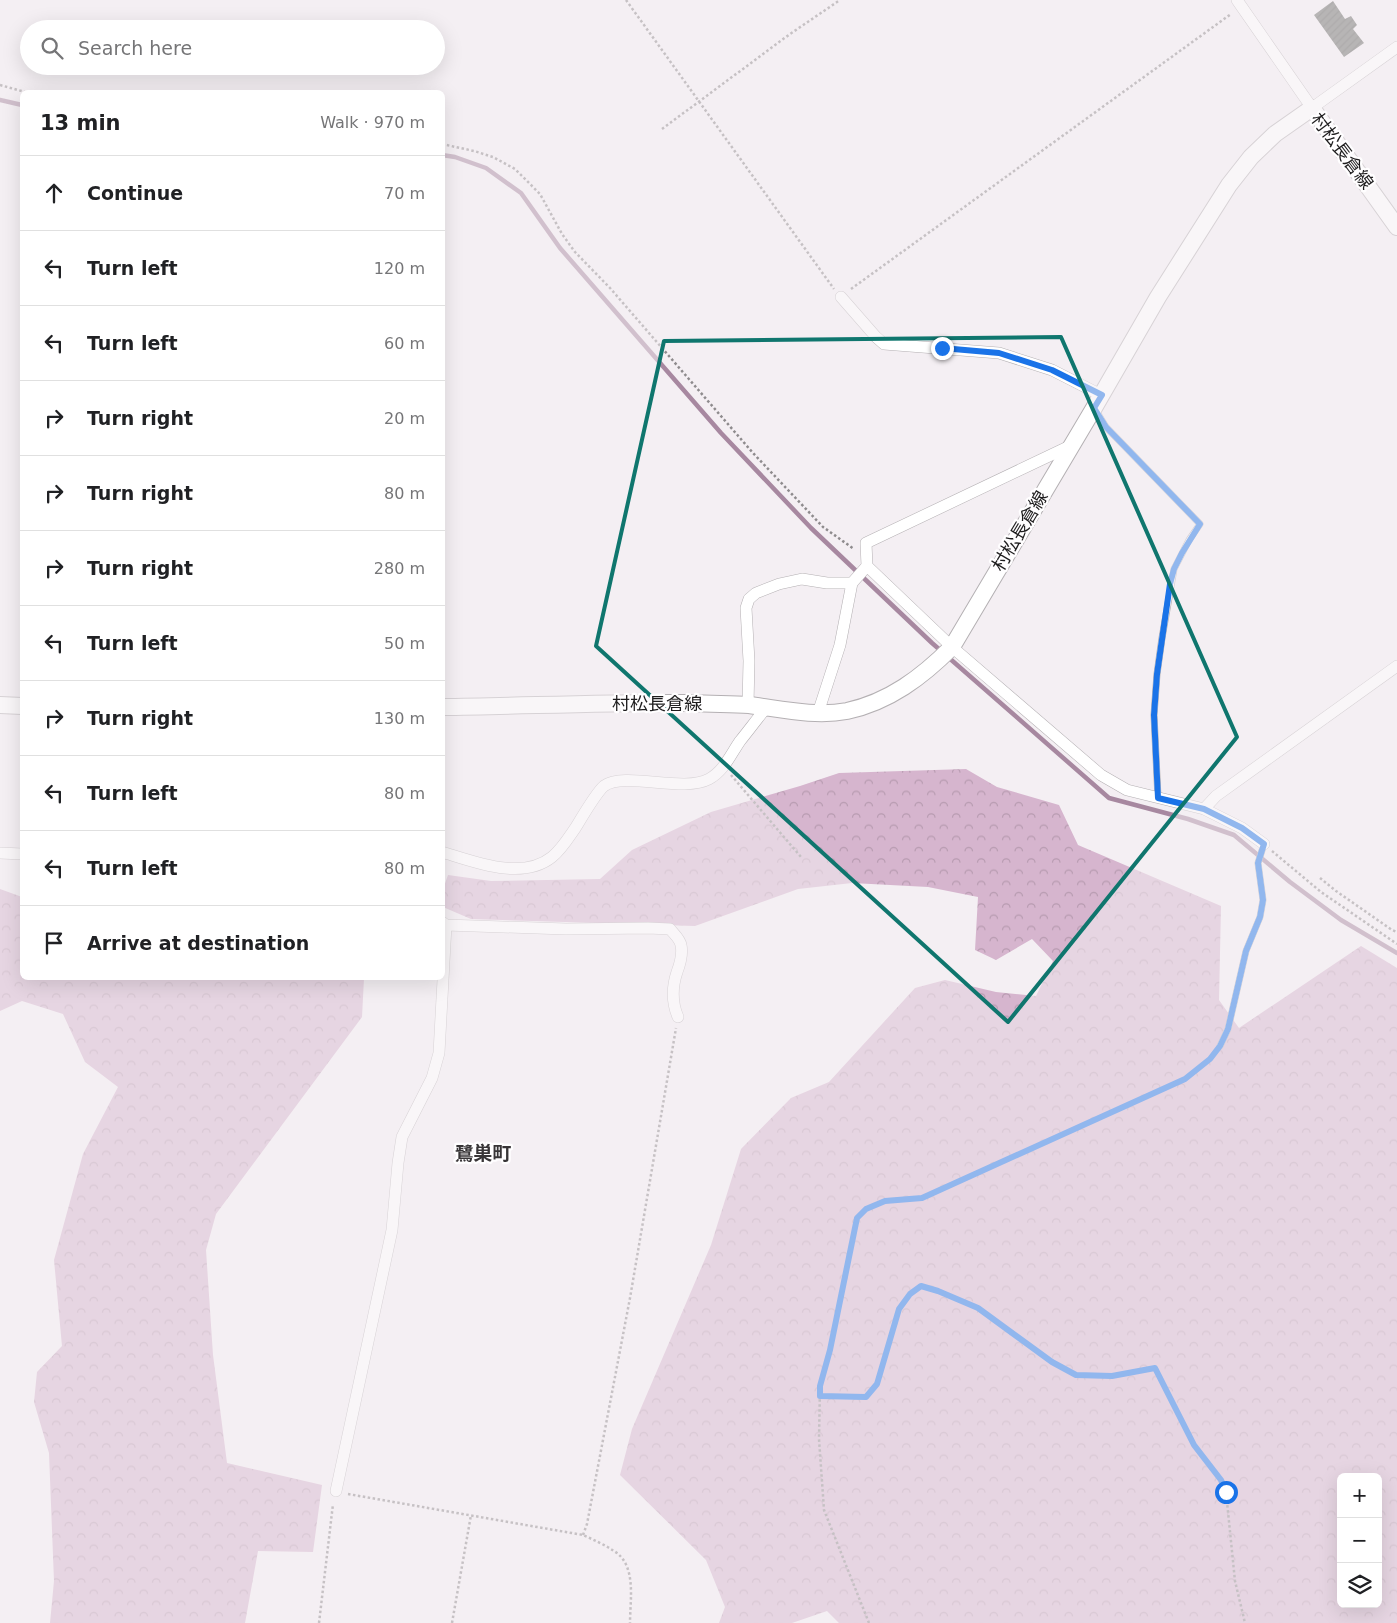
<!DOCTYPE html>
<meta charset="utf-8">
<style>
:root{--surface:#fff;--page:#f6f6f6;--text:#202124;--muted:#757577;--line:#e0e0e0}
body{margin:0;font-family:"DejaVu Sans","Noto Sans JP",sans-serif;background:var(--page);color:var(--text)}
.controls{position:absolute;right:15px;bottom:15px;display:grid;overflow:hidden;border-radius:8px;box-shadow:0 5px 20px #0002}
.controls button{width:45px;height:45px;display:grid;place-items:center;padding:0;border:0;border-bottom:1px solid var(--line);background:var(--surface);color:var(--text);font:25px sans-serif}
.stop{position:absolute;width:15px;height:15px;margin:-11px;border:4px solid #1a73e8;border-radius:50%;background:#fff}
.stop.end{background:#1a73e8;border-color:#fff;box-shadow:0 1px 5px #0008}
.list{margin:0;padding:0;list-style:none}
h2{display:flex;justify-content:space-between;align-items:center;height:65px;margin:0;padding:0 20px;font-size:21px}
h2 small{font-size:16px;font-weight:400;color:var(--muted)}
.list li{display:grid;grid-template-columns:32px 1fr auto;gap:15px;align-items:center;box-sizing:border-box;height:75px;padding:0 20px;border-top:1px solid var(--line)}
.list b{display:block;font-size:19px;white-space:nowrap}
.list em{font-size:16px;font-style:normal;color:var(--muted)}
.icon{flex:none;width:28px;height:28px;fill:none;stroke:currentColor;stroke-width:2;stroke-linecap:round;stroke-linejoin:round}
.map{position:relative;flex:none;width:1397px;height:1623px;overflow:hidden}
.search{position:absolute;background:var(--surface);box-shadow:0 5px 20px #0002;left:20px;top:20px;width:425px;height:55px;display:flex;align-items:center;gap:12px;box-sizing:border-box;padding:0 18px;border-radius:28px;color:var(--muted);font-size:19px}
.panel{position:absolute;background:var(--surface);box-shadow:0 5px 20px #0002;left:20px;top:90px;width:425px;height:890px;border-radius:8px}
.map>svg:first-child{display:block}
.forest{fill:url(#forest-crowns);fill-rule:evenodd}
.lines{fill:none;stroke-linecap:round;stroke-linejoin:round}
.stream{stroke:#a788a0;stroke-width:4.5}
.building{fill:url(#building-hatch)}
.lane-casing{stroke:#b4b0b3;stroke-width:7}
.street-casing{stroke:#b4b0b3;stroke-width:12}
.secondary-casing{stroke:#b4b0b3;stroke-width:18}
.path{stroke:#8e8b8d;stroke-width:2.5;stroke-dasharray:2.5 2.5;stroke-linecap:butt}
.lane{stroke:#fff;stroke-width:5.5}
.street{stroke:#fff;stroke-width:11}
.secondary{stroke:#fff;stroke-width:16}
.route{stroke:#1a73e8;stroke-width:6}
.marked{fill:none;stroke:#0f766e;stroke-width:4;stroke-linejoin:round}
.labels{text-anchor:middle;stroke-width:4.5;stroke-linejoin:round;paint-order:stroke}
.street-label{font-size:18px;fill:#1e1d1e;stroke:#fffeff}
.neighbourhood-label{font-size:19px;font-weight:bold;fill:#383537;stroke:#fffeff}
</style>
<div class="map">
<svg width="1397" height="1623" viewBox="0 0 1397 1623">
<defs>
<pattern id="forest-crowns" width="20" height="18" patternUnits="userSpaceOnUse" patternTransform="scale(1.25)"><rect width="20" height="18" fill="#d6b5ce"/><path d="M2 6a3 3 0 1 1 6 0M12 15a3 3 0 1 1 6 0" fill="none" stroke="#b79bb0"/></pattern>
<pattern id="building-hatch" width="6" height="6" patternUnits="userSpaceOnUse" patternTransform="scale(1.25)"><rect width="6" height="6" fill="#6d6f6b"/><path d="M-1 1l2-2M0 6l6-6M5 7l2-2" fill="none" stroke="#595b57"/></pattern>
</defs>
<rect width="100%" height="100%" fill="#f4eff3"/>
<!-- forest -->
<path class="forest" d="M 966,769 L 997,787 L 1059,805 L 1078,845 L 1221,906 L 1219,1000 L 1239,1028 L 1361,946 L 1397,968 L 1397,1623 L 839,1623 L 827,1611 L 792,1623 L 719,1623 L 725,1607 L 706,1560 L 620,1475 L 632,1429 L 711,1245 L 741,1149 L 791,1098 L 829,1082 L 915,988 L 945,980 L 996,992 L 1036,996 L 1053,961 L 1032,939 L 996,960 L 975,950 L 978,897 L 928,887 L 852,883 L 798,889 L 695,926 L 471,919 L 443,907 L 442,892 L 448,875 L 491,881 L 600,879 L 632,850 L 711,812 L 800,786 L 839,773 ZM 1341,1477 L 1378,1477 L 1378,1604 L 1341,1604 Z
M 0,889 L 22,897 L 22,978 L 364,978 L 362,1017 L 216,1214 L 206,1250 L 213,1355 L 227,1463 L 322,1485 L 313,1552 L 258,1551 L 245,1623 L 50,1623 L 54,1581 L 49,1453 L 34,1402 L 37,1372 L 62,1346 L 54,1260 L 83,1154 L 118,1087 L 85,1062 L 63,1014 L 22,1001 L 0,1011 Z"/>
<g class="lines">
<!-- stream -->
<path class="stream" d="M 0,100 L 22,105
M 442,155 L 455,157 L 486,168 L 521,193 L 560,248 L 721,433 L 811,528 L 932,643 L 1109,798 L 1188,819 L 1234,835 L 1290,882 L 1341,920 L 1397,953"/>
</g>
<!-- building -->
<path class="building" d="M 1333,1 L 1345,19 L 1351,16 L 1357,25 L 1353,29 L 1364,43 L 1344,57 L 1314,15 Z"/>
<g class="lines">
<defs>
<path id="lane" d="M 1095,409 L 1106,427 L 1200,524 L 1189,540 L 1174,569 L 1162,638 L 1157,674 L 1154,715 L 1158,798
M 1220,1046 L 1228,1029 L 1246,951 L 1260,917 L 1263,900 L 1258,863 L 1264,844"/>
<path id="street" d="M 1237,0 L 1312,108 L 1397,47
M 841,297 L 876,337 L 884,344 L 999,353 L 1052,370 L 1101,395
M 1070,446 L 866,543 L 867,566 L 952,647 L 1101,775 L 1127,790 L 1204,809 L 1242,828 L 1264,844
M 748,705 L 749,661 L 746,608 L 749,599 L 756,593 L 779,584 L 802,579 L 827,583 L 852,583
M 818,713 L 840,645 L 852,583 L 867,566
M 1204,809 L 1216,796 L 1397,666
M 442,852 C 475,862 522,881 552,857 C 562,849 569,837 576,827 C 582,817 596,793 604,786 C 625,771 683,793 709,779 C 724,771 731,754 740,741 C 749,730 757,719 766,708
M 0,853 L 22,854
M 442,922 L 446,925 L 566,929 L 648,928 L 670,929 C 674,934 680,939 681,945 C 683,954 680,964 677,972 C 672,987 672,1003 678,1017
M 336,1491 L 392,1230 L 398,1163 L 402,1137 L 432,1078 L 439,1053 L 446,925"/>
<path id="secondary" d="M 0,705 L 22,706
M 442,707 C 526,706 609,702 692,703 C 711,704 730,704 749,705 C 781,709 815,717 847,711 C 889,702 922,677 952,647 L 1094,408 L 1158,297 L 1229,185 L 1251,157 L 1275,134 L 1312,108 L 1397,227"/>
</defs>
<!-- lane casing -->
<use href="#lane" class="lane-casing"/>
<!-- street casing -->
<use href="#street" class="street-casing"/>
<!-- secondary casing -->
<use href="#secondary" class="secondary-casing"/>
<!-- path -->
<path class="path" d="M 626,0 L 834,289
M 0,85 L 25,92
M 662,129 L 790,34 L 840,0
M 442,144 L 474,151 L 493,157 L 515,169 L 540,194 L 562,234 L 575,252 L 610,288 L 753,453 L 823,527 L 854,549
M 851,289 L 1231,14
M 731,775 L 801,857
M 1272,851 L 1321,892 L 1397,944
M 1320,878 L 1336,891 L 1392,930 L 1397,932
M 820,1396 L 866,1397 L 877,1384 L 899,1309 L 910,1294 L 921,1286 L 938,1291 L 979,1308 L 1053,1362 L 1076,1375 L 1112,1376 L 1155,1368 L 1194,1445 L 1221,1480 L 1226,1492 L 1235,1581 L 1245,1623
M 348,1494 L 583,1535 C 594,1540 605,1545 614,1551 C 637,1565 630,1600 630,1623
M 583,1535 L 587,1524 L 630,1298 L 676,1028
M 319,1623 L 333,1504
M 452,1623 L 471,1515
M 869,1623 L 824,1510 L 819,1439 L 820,1386 L 830,1350 L 857,1218 L 866,1209 L 885,1201 L 922,1198 L 1185,1079 L 1210,1059 L 1215,1053"/>
<!-- lane -->
<use href="#lane" class="lane"/>
<!-- street -->
<use href="#street" class="street"/>
<!-- secondary -->
<use href="#secondary" class="secondary"/>
</g>
<g class="lines">
<!-- route -->
<path class="route" d="M 942,348 L 999,353 L 1052,370 L 1102,395 L 1094,408 L 1106,427 L 1200,524 L 1182,553 L 1174,569 L 1170,584 L 1157,674 L 1154,715 L 1158,798 L 1204,809 L 1242,828 L 1264,844 L 1258,863 L 1263,900 L 1260,917 L 1246,951 L 1228,1029 L 1220,1046 L 1210,1059 L 1185,1079 L 922,1198 L 885,1201 L 866,1209 L 857,1218 L 830,1350 L 820,1386 L 820,1396 L 866,1397 L 877,1384 L 899,1309 L 910,1294 L 921,1286 L 938,1291 L 978,1308 L 1052,1362 L 1076,1375 L 1112,1376 L 1155,1368 L 1194,1445 L 1221,1480 L 1226,1492"/>
</g>
<!-- marked area -->
<path d="M0 0H1397V1623H0ZM 1061,337 L 1237,737 L 1008,1022 L 596,646 L 664,341 Z" fill="#f4eff3" fill-opacity=".55" fill-rule="evenodd"/>
<path class="marked" d="M 1061,337 L 1237,737 L 1008,1022 L 596,646 L 664,341 Z"/>
<g class="labels">
<!-- street labels -->
<g class="street-label">
<text transform="translate(1342 151) rotate(53)" y="6">村松長倉線</text>
<text transform="translate(1020 531) rotate(-59)" y="6">村松長倉線</text>
<text x="657" y="710">村松長倉線</text>
</g>
<!-- neighbourhood labels -->
<g class="neighbourhood-label">
<text x="483" y="1160">鷺巣町</text>
</g>
</g>
</svg>
<div class="controls">
<button>+</button>
<button>−</button>
<button><svg class="icon" aria-label="layers" viewBox="0 0 24 24"><path d="M12 4l9 5-9 5-9-5zM3 14l9 5 9-5"/></svg></button>
</div>
<div class="stop" style="left:1226px;top:1492px"></div>
<div class="stop end" style="left:942px;top:348px"></div>
<div class="search"><svg class="icon" aria-label="search" viewBox="0 0 24 24"><circle cx="10" cy="10" r="6"/><path d="M15 15l6 6"/></svg>Search here</div>
<section class="panel">
<h2>13 min<small>Walk · 970 m</small></h2>
<ul class="list">
<li><svg class="icon" aria-label="ahead" viewBox="0 0 24 24"><path d="M12 20V5M6 11l6-6 6 6"/></svg><div><b>Continue</b></div><em>70 m</em></li>
<li><svg class="icon" aria-label="left" viewBox="0 0 24 24"><path d="M17 20v-9H6M10 6l-5 5 5 5"/></svg><div><b>Turn left</b></div><em>120 m</em></li>
<li><svg class="icon" aria-label="left" viewBox="0 0 24 24"><path d="M17 20v-9H6M10 6l-5 5 5 5"/></svg><div><b>Turn left</b></div><em>60 m</em></li>
<li><svg class="icon" aria-label="right" viewBox="0 0 24 24"><path d="M7 20v-9h11M14 6l5 5-5 5"/></svg><div><b>Turn right</b></div><em>20 m</em></li>
<li><svg class="icon" aria-label="right" viewBox="0 0 24 24"><path d="M7 20v-9h11M14 6l5 5-5 5"/></svg><div><b>Turn right</b></div><em>80 m</em></li>
<li><svg class="icon" aria-label="right" viewBox="0 0 24 24"><path d="M7 20v-9h11M14 6l5 5-5 5"/></svg><div><b>Turn right</b></div><em>280 m</em></li>
<li><svg class="icon" aria-label="left" viewBox="0 0 24 24"><path d="M17 20v-9H6M10 6l-5 5 5 5"/></svg><div><b>Turn left</b></div><em>50 m</em></li>
<li><svg class="icon" aria-label="right" viewBox="0 0 24 24"><path d="M7 20v-9h11M14 6l5 5-5 5"/></svg><div><b>Turn right</b></div><em>130 m</em></li>
<li><svg class="icon" aria-label="left" viewBox="0 0 24 24"><path d="M17 20v-9H6M10 6l-5 5 5 5"/></svg><div><b>Turn left</b></div><em>80 m</em></li>
<li><svg class="icon" aria-label="left" viewBox="0 0 24 24"><path d="M17 20v-9H6M10 6l-5 5 5 5"/></svg><div><b>Turn left</b></div><em>80 m</em></li>
<li><svg class="icon" aria-label="arrive" viewBox="0 0 24 24"><path d="M6 21V4h12l-3 4 3 4H6"/></svg><div><b>Arrive at destination</b></div></li>
</ul>
</section>
</div>
